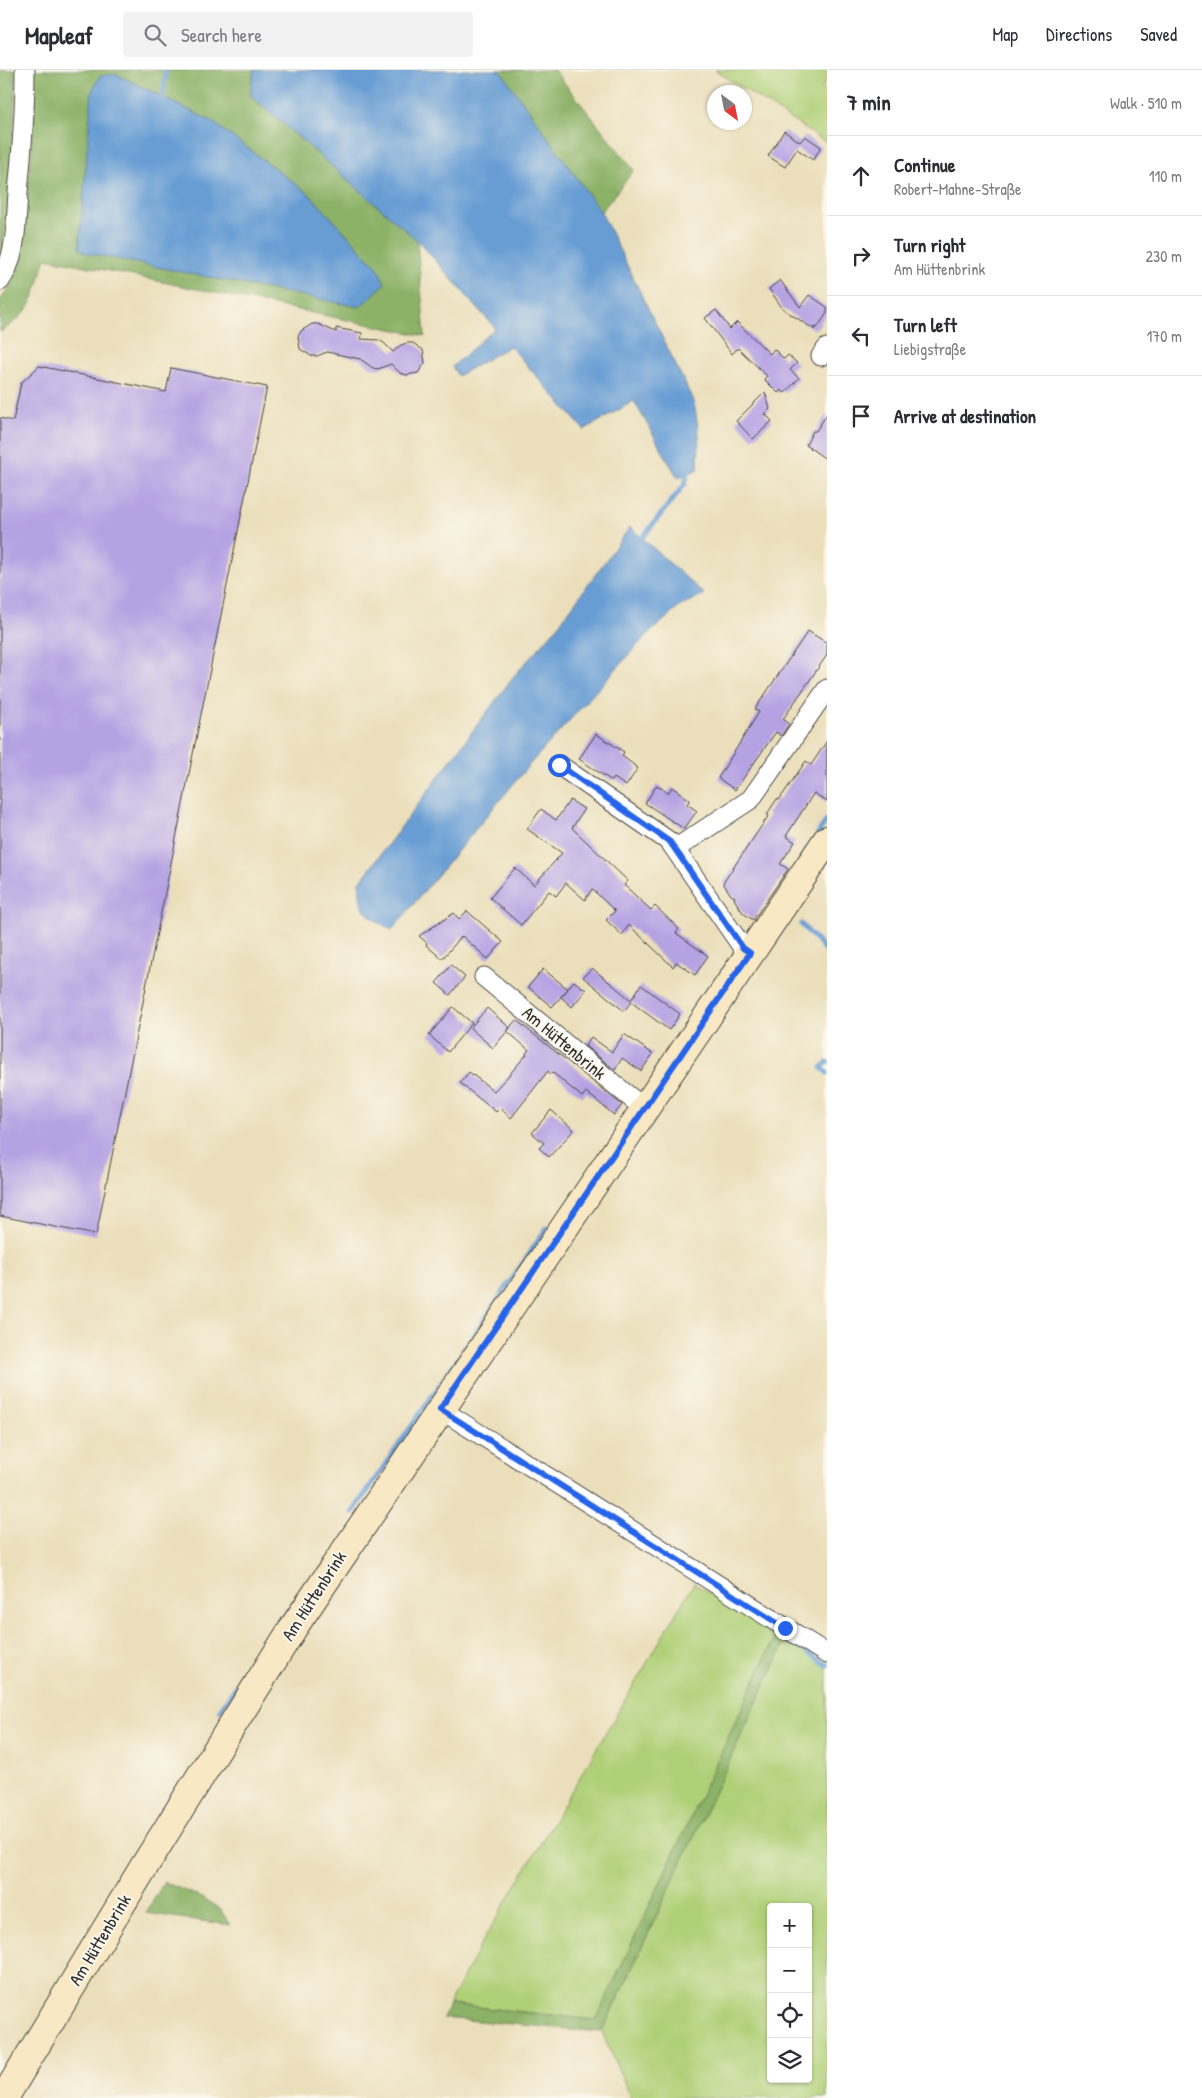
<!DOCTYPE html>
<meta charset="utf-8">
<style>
:root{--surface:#fff;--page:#f2f2f3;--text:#2b2b33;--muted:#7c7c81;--line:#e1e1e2}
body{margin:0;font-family:"Patrick Hand",sans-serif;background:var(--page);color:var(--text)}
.controls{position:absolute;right:15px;bottom:15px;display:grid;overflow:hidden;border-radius:5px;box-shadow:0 1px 4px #0004}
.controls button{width:45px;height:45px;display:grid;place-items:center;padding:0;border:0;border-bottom:1px solid var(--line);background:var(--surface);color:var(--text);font:25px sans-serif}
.compass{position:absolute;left:707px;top:15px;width:45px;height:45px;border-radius:50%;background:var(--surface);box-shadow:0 1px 4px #0004;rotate:148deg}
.stop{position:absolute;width:15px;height:15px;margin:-11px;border:4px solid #2563eb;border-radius:50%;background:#fff}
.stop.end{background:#2563eb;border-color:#fff;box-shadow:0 1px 5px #0008}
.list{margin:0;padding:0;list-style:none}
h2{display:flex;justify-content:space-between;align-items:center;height:65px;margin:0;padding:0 20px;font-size:21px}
h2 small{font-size:16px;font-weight:400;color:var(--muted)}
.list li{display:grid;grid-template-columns:32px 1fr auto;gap:15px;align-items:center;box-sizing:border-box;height:80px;padding:0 20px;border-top:1px solid var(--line)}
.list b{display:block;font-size:19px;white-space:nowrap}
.list p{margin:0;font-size:16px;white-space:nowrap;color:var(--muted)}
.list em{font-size:16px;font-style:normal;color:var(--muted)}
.icon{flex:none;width:28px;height:28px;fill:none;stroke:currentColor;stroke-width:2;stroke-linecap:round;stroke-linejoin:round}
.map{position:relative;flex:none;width:827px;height:2028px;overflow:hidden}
header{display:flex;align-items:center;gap:30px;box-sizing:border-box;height:70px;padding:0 25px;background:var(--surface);border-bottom:1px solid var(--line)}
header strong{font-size:24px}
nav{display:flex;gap:28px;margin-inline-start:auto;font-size:18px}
.search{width:350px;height:45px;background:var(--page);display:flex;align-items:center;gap:12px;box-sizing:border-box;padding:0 18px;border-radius:5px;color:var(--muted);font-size:19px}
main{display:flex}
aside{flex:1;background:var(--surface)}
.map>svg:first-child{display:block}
.green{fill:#b0d078;stroke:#6e7e52;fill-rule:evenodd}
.forest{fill:#8cb268;stroke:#5c6e4a;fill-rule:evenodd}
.water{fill:#679dd4;stroke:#496480}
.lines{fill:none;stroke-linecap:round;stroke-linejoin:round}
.stream{stroke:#679dd4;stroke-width:5}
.building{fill:#b5a2e3}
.street-casing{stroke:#484641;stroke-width:21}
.secondary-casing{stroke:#484641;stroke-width:30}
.street{stroke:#fff;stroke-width:19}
.secondary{stroke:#f8e8c3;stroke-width:28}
.route{stroke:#2563eb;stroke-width:6}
.labels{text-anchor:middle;stroke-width:4;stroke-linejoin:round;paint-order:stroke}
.street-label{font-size:18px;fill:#2b2b2b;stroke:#fbf7ec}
</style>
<header>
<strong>Mapleaf</strong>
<div class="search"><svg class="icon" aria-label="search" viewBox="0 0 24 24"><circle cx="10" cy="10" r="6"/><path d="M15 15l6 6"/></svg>Search here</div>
<nav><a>Map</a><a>Directions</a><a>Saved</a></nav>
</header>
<main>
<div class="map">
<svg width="827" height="2028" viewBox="0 0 827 2028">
<rect width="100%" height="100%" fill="#fbf7ec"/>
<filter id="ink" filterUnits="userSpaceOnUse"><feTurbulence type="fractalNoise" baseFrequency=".02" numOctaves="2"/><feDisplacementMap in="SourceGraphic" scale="10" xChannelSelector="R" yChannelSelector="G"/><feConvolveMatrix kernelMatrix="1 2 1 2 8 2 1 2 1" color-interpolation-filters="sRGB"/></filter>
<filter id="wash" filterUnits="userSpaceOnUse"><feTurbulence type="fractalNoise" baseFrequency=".0096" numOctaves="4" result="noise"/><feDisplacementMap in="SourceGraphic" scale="20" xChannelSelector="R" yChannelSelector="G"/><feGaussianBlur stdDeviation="1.12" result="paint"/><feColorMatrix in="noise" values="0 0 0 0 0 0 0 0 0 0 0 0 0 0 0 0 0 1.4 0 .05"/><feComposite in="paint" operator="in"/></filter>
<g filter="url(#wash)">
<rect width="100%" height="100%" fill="#ebdfbb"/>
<!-- green -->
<path class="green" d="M 715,0 L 827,0 L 827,9 L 822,17 L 827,21 L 827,73 Z
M 694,1513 L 776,1565 L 596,1950 L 449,1934 L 479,1878 Z
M 786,1570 L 827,1597 L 827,2028 L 631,2028 L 602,1962 ZM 771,1837 L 808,1837 L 808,2009 L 771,2009 Z"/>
<!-- forest -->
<path class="forest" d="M 0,0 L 16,0 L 14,52 L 6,159 L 0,189 Z
M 33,0 L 254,0 L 250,25 L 417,170 L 425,266 L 46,188 C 33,225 37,239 0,262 L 0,231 L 14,209 L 21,188 L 25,159 L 33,49 ZM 116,4 L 211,51 L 309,124 L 378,198 Z
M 500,0 L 554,0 L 634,100 L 601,142 Z
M 776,1565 L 786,1570 L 602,1962 L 443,1948 L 449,1934 L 596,1950 Z
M 164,1812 L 202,1828 L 220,1839 L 230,1855 L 146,1843 Z"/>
<!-- water -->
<path class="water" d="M 254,0 L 500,0 L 601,142 L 694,332 L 699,364 L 698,399 L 678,408 L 634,331 L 584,360 L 510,276 L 458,306 L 452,297 L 495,258 L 417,170 L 250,25 Z
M 116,4 L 211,51 L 309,124 L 378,198 L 385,214 L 359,237 L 86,183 L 79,178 L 92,21 L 100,6 Z
M 630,457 L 704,524 L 679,537 L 644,568 L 530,694 L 392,860 C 368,846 358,842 360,812 L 513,607 L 555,560 Z"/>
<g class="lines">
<!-- stream -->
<path class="stream" d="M 163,27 L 166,0
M 642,468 L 685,414 L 688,403
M 818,763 L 827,750
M 801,854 L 827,882
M 827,992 L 822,998 L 827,1003
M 353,1442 L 547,1158
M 756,1550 L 827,1595
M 220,1640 L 294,1533"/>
</g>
<g id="blocks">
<!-- building -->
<path class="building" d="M 784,61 L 800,72 L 805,66 L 821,77 L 813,90 L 797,79 L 785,97 L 768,86 Z
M 780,210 L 800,237 L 809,225 L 827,237 L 827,243 L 817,258 L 815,257 L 815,260 L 783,239 L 769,219 Z
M 716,240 L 730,259 L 737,252 L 770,284 L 774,279 L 784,289 L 788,285 L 797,293 L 790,300 L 799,308 L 785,323 L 781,320 L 778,323 L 764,309 L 767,306 L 738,278 L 732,284 L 705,248 Z
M 312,254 L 318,254 L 336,262 L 336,258 L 362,263 L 361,269 L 379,270 L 384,273 L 393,282 L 401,275 L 407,273 L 413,273 L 423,280 L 425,293 L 418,303 L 406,305 L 400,303 L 391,294 L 378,299 L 373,298 L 360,289 L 327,282 L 317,286 L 311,286 L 300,279 L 298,266 L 301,261 Z
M 39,296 L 166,322 L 171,298 L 267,317 L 96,1165 L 0,1146 L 0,348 L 13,351 L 21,313 Z
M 765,322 L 770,339 L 765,344 L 772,351 L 753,369 L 736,351 Z
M 827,344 L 827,390 L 806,375 L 813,361 L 816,361 Z
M 808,561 L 827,573 L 827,585 L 783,649 L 789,654 L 781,666 L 776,662 L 735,720 L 718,708 L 759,642 L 755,639 Z
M 596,664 L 624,682 L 622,686 L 638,698 L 626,716 L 614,708 L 612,711 L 579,689 Z
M 827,671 L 827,732 L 814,723 L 786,766 L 795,772 L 780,794 L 788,799 L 753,850 L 743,843 L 734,829 L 735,827 L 731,825 L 723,813 L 769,745 L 767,744 L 777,729 L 779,730 L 806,691 L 811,695 Z
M 657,715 L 668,723 L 672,717 L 690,730 L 687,734 L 697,741 L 684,759 L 645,733 Z
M 570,730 L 584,739 L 572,758 L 628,811 L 624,815 L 651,840 L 655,836 L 679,859 L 676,863 L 708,886 L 695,905 L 676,892 L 673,897 L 629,855 L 622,865 L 606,850 L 615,841 L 592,819 L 585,830 L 566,813 L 556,826 L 549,821 L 521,855 L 490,828 L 515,798 L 534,815 L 562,783 L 527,759 L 541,739 L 556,750 Z
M 467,841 L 503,872 L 488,889 L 462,866 L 442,889 L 426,875 L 427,873 L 419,866 L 454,843 L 459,849 Z
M 451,895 L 465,907 L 450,925 L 436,913 Z
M 592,898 L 631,930 L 641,915 L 680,944 L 669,960 L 631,932 L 624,941 L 583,907 Z
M 543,899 L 568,919 L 552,937 L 528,917 Z
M 574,911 L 586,920 L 572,937 L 561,927 Z
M 453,937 L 472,953 L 448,982 L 429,965 Z
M 487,938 L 510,958 L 493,978 L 470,958 Z
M 516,950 L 622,1035 L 614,1045 L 586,1022 L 582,1027 L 552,1002 L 550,1004 L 548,1001 L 511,1048 L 500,1038 L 496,1042 L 460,1013 L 469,1002 L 494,1021 L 508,1006 L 527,984 L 526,983 L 529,980 L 507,961 Z
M 624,964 L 653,984 L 641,1001 L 622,988 L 615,1000 L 585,976 L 591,967 L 612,982 Z
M 551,1040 L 574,1060 L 549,1087 L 539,1078 L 544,1073 L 532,1063 Z"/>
</g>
</g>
<g filter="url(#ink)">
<use href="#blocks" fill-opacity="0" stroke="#484641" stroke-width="1"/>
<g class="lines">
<defs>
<path id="street" d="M 0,211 C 17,187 16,150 18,122 C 22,81 25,41 25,0
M 821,286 L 827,278
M 559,695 L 670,772 L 743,878 L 751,883
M 675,779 L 751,729 L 827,619
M 484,907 L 631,1028 L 645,1038
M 440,1339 L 827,1584"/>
<path id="secondary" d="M 4,2028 L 145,1795 L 293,1558 L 827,770"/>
</defs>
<!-- street casing -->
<use href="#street" class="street-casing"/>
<!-- secondary casing -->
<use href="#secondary" class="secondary-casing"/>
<!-- street -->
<use href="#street" class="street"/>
<!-- secondary -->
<use href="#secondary" class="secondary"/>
</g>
</g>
<g class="lines" filter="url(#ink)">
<!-- route -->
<path class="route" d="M 559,695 L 670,772 L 743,878 L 750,883 L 440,1339 L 785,1558"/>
</g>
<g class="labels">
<!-- street labels -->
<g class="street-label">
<text transform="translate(564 973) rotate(40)" y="6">Am Hüttenbrink</text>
<text transform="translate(314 1526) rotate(-57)" y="6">Am Hüttenbrink</text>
<text transform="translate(100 1870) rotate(-59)" y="6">Am Hüttenbrink</text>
</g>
</g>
</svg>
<div class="controls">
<button>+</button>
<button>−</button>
<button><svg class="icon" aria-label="locate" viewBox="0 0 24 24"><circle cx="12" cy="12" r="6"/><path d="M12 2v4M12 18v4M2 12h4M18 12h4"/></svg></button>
<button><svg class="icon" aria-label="layers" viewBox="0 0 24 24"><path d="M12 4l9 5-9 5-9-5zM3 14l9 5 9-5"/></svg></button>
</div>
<svg class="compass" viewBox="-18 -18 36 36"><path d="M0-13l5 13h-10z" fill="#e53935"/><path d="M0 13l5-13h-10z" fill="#7c7c81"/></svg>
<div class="stop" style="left:559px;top:695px"></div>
<div class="stop end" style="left:785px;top:1558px"></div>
</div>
<aside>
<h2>7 min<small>Walk · 510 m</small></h2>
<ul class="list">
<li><svg class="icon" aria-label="ahead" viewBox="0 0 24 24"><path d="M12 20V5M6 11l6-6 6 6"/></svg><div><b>Continue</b><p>Robert-Mahne-Straße</p></div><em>110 m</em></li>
<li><svg class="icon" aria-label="right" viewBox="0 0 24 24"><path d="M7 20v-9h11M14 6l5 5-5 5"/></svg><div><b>Turn right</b><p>Am Hüttenbrink</p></div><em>230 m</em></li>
<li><svg class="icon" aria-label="left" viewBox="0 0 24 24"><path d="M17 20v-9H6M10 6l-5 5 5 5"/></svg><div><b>Turn left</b><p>Liebigstraße</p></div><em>170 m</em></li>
<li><svg class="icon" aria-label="arrive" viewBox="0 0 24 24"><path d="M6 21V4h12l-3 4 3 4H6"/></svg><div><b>Arrive at destination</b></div></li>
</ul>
</aside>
</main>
